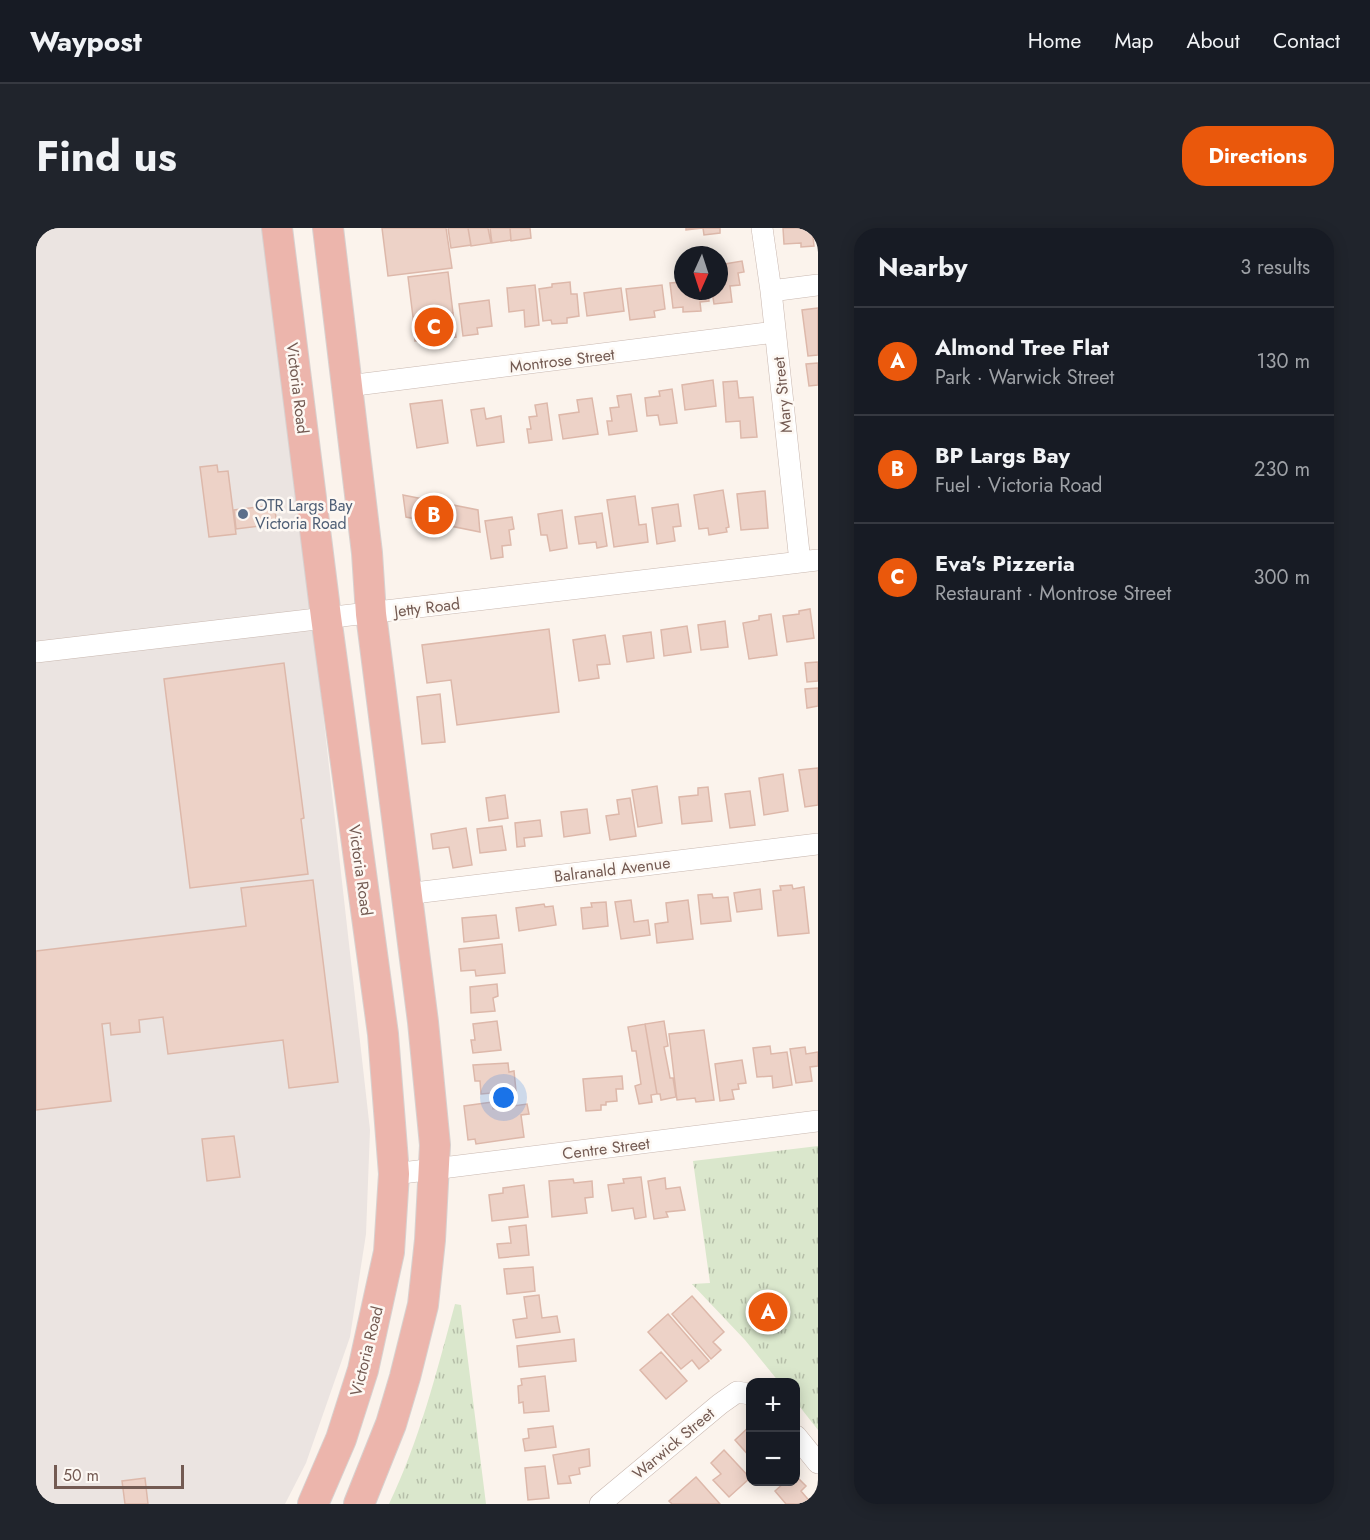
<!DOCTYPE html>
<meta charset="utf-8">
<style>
:root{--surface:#171b24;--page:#20242c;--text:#f1f3f6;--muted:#9ea1a6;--line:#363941;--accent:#ea580c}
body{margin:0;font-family:Jost,sans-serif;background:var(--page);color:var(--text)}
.controls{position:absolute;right:18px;bottom:18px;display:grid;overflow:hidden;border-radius:12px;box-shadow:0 3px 15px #0003}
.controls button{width:54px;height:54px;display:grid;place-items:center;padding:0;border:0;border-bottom:2px solid var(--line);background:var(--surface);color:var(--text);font:30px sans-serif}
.compass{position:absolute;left:638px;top:18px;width:54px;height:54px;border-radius:50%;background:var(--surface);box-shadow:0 3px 15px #0003;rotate:183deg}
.scale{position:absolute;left:18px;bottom:15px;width:130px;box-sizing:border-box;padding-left:6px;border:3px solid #735a52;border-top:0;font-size:16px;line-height:21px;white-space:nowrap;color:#735a52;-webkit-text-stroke:4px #fdf8f3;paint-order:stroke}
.you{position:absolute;left:468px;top:870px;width:21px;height:21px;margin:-15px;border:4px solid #fff;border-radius:50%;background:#1a73e8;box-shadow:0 0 0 9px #1a73e833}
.badge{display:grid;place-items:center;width:39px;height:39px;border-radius:50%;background:var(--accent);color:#fff;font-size:20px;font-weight:700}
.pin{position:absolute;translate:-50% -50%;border:3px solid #fff;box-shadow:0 2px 6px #0006}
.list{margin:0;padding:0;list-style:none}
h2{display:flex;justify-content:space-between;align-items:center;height:78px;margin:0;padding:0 24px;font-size:26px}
h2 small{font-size:20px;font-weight:400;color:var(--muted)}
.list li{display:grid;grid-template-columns:39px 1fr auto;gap:18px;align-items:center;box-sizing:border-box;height:108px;padding:0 24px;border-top:2px solid var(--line)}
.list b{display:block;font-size:22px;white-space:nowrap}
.list p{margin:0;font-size:20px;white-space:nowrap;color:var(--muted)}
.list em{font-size:20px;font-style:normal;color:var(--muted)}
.map{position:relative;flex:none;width:782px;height:1276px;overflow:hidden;border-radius:24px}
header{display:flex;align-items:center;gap:36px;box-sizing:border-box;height:84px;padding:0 30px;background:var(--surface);border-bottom:2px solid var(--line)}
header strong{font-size:28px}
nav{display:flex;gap:33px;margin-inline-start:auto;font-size:21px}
.intro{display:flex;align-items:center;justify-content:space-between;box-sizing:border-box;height:144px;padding:0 36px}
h1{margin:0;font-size:42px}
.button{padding:15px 27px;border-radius:24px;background:var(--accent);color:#fff;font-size:21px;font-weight:700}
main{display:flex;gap:36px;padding:0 36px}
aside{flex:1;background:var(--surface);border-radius:24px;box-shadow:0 3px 15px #0003}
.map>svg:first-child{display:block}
.industrial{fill:#ebe4e1}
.park{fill:url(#park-tufts)}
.building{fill:#edd2c7;stroke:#ddb8aa;stroke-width:1.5}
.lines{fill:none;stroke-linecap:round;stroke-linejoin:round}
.minor-casing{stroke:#c9b8b0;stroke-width:22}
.highway-casing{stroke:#d8d1cf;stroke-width:32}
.minor{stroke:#fff;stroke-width:21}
.highway{stroke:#ecb5ac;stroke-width:30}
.service-dot{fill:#5c6f8a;stroke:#fdf8f3;stroke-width:2}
.labels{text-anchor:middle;stroke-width:5;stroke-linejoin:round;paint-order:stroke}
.street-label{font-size:16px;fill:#735a52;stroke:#fdf8f3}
.service-label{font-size:16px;fill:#4e5e75;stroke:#fdf8f3;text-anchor:start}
</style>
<header>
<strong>Waypost</strong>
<nav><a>Home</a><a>Map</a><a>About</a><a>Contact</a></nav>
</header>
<div class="intro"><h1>Find us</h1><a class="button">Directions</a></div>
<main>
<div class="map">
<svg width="782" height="1276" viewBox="0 0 782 1276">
<defs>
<pattern id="park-tufts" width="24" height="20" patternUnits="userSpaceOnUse" patternTransform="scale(1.5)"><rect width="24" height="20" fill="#dae7cc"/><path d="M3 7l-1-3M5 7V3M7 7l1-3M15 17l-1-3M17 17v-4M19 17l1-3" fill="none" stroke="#b5bea8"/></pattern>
</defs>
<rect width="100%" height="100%" fill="#fbf3ec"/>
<!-- industrial -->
<path class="industrial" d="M 0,0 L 227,0 L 281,432 L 334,902 L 330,1006 L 314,1109 L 270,1235 L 249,1276 L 0,1276 Z"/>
<!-- park -->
<path class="park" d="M 782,918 L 782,1202 L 760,1174 L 760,1154 L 743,1154 L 709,1112 L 656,1056 L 674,1055 L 657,933 Z
M 419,1076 L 425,1077 L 450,1276 L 353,1276 C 383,1214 401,1143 419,1076 Z"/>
<!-- building -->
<path class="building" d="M 346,0 L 410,0 L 416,40 L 352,48 Z
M 412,0 L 432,0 L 435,17 L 415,20 Z
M 432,0 L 452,0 L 455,15 L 435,18 Z
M 454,0 L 474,0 L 475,12 L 456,15 Z
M 474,0 L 494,0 L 495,10 L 475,13 Z
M 650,0 L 684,0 L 684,5 L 668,7 L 667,0 L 650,2 Z
M 747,0 L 776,0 L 778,18 L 765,19 L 765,15 L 748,16 Z
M 706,33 L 708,44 L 702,45 L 704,57 L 694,58 L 696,74 L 678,76 L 676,63 L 683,63 L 683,37 Z
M 412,44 L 417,85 L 377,89 L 372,49 Z
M 534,54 L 535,66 L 541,66 L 543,88 L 531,90 L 531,95 L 516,96 L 515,92 L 507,93 L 503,61 L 516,59 L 516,56 Z
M 647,54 L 647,63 L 672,63 L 673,73 L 664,74 L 665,83 L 647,84 L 647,79 L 637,80 L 634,55 Z
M 499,57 L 503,97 L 489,99 L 488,82 L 473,84 L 471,60 Z
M 626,57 L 629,81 L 618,83 L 619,89 L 594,92 L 590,61 Z
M 585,60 L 588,83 L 551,88 L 548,65 Z
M 453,72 L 456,98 L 441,100 L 442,106 L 427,108 L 423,76 Z
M 782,80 L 782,127 L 772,128 L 766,82 Z
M 417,85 L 420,109 L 379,113 L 377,89 Z
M 782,135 L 782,157 L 773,158 L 770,136 Z
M 677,152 L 680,178 L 649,182 L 646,157 Z
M 701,153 L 703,170 L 717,169 L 721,209 L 705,210 L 704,193 L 690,194 L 687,154 Z
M 636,161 L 641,195 L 624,197 L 622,187 L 611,188 L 609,170 L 624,168 L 623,163 Z
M 595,166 L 601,203 L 573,207 L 571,193 L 576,193 L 574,180 L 583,179 L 581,168 Z
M 556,170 L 562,206 L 527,211 L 523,187 L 543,184 L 541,172 Z
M 406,172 L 412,215 L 381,220 L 374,176 Z
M 511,175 L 516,212 L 493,215 L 491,201 L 495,201 L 493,189 L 501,188 L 499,177 Z
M 448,180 L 450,191 L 465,188 L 468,214 L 441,218 L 435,182 Z
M 181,237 L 182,244 L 192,243 L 200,306 L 173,309 L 164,239 Z
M 687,262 L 693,299 L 690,300 L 691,304 L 673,307 L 672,300 L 663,301 L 658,267 Z
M 729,263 L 732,300 L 705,302 L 701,266 Z
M 367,267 L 442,282 L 444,304 L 370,289 Z
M 599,268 L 603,297 L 610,296 L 612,314 L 578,319 L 571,272 Z
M 642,276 L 645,298 L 637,299 L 639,313 L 621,316 L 616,280 Z
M 238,277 L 241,296 L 200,301 L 198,282 Z
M 526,282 L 531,320 L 514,323 L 511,307 L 505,307 L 502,286 Z
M 566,285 L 571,318 L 561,320 L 560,314 L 543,316 L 539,289 Z
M 476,289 L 478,301 L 473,302 L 475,317 L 466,318 L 467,329 L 455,331 L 449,293 Z
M 774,381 L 778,410 L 751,414 L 747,388 L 763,386 L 763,383 Z
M 735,386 L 741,427 L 713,431 L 707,395 L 723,392 L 723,388 Z
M 689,393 L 692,419 L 665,422 L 662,397 Z
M 651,398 L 655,424 L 628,428 L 625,402 Z
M 513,401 L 523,484 L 421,497 L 415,452 L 391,455 L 386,417 Z
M 615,404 L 618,430 L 591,434 L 587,408 Z
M 569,407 L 574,436 L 561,437 L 563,450 L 543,453 L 537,412 Z
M 782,434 L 782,453 L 771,454 L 769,435 Z
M 248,435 L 268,590 L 265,591 L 272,646 L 154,660 L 128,451 Z
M 782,460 L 782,478 L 771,480 L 769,461 Z
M 404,466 L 409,514 L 386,516 L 381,469 Z
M 782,540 L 782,577 L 769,579 L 763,542 Z
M 747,546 L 752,583 L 728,587 L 723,550 Z
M 621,558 L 626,595 L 602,599 L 596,562 Z
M 672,559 L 676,593 L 646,596 L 643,569 L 662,567 L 662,560 Z
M 714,563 L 719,597 L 694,600 L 689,566 Z
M 469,567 L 472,590 L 453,593 L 450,570 Z
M 594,570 L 600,608 L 574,612 L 570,588 L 583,586 L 581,572 Z
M 551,581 L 554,605 L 528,609 L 525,584 Z
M 504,592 L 506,608 L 488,610 L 489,618 L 481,619 L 479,595 Z
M 466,598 L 470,622 L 444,625 L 441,601 Z
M 430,600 L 436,637 L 417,640 L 413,619 L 397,621 L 395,606 Z
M 277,652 L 302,854 L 253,860 L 247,812 L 132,826 L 127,789 L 103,792 L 104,804 L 75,807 L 74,795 L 66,796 L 75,873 L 0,882 L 0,723 L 210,698 L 205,660 Z
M 756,657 L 757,661 L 768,659 L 773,705 L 742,708 L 737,663 L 745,662 L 744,658 Z
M 724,661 L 726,681 L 701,684 L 698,665 Z
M 676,666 L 677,670 L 692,669 L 695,693 L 665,696 L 662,667 Z
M 595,672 L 598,694 L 612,692 L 614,707 L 585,711 L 579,674 Z
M 652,672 L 657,711 L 621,715 L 619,696 L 632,694 L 630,675 Z
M 570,674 L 572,698 L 547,701 L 545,680 L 556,679 L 555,675 Z
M 508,676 L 509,679 L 517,678 L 520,697 L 483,703 L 480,680 Z
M 460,687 L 463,710 L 428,714 L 426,690 Z
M 466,716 L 469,745 L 440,748 L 439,742 L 425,743 L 423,721 Z
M 461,756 L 462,768 L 457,770 L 459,783 L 435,785 L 434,759 Z
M 461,793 L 465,822 L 437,825 L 435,812 L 439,812 L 437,796 Z
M 628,793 L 632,818 L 628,819 L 634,850 L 637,850 L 640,869 L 625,872 L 624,866 L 621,866 L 609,796 Z
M 609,796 L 621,866 L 615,867 L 616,874 L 603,876 L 599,858 L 605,856 L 600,823 L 596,823 L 592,799 Z
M 668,802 L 678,872 L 660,874 L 659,870 L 641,872 L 633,806 Z
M 734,818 L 735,826 L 751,824 L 756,857 L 737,860 L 736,848 L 721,849 L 717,820 Z
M 769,819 L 770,826 L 782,824 L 782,838 L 774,839 L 776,853 L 760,855 L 754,821 Z
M 706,832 L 710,855 L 702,856 L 703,861 L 696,862 L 698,871 L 684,873 L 679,836 Z
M 472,835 L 473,844 L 478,843 L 480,863 L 445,866 L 444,853 L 439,853 L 437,837 Z
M 586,848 L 587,861 L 580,861 L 581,873 L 570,874 L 570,877 L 565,877 L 565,882 L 550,883 L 547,851 Z
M 456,874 L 457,881 L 491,876 L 493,886 L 485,887 L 488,909 L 440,916 L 439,911 L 432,912 L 428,878 Z
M 198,908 L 204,949 L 171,953 L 166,911 Z
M 605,949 L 610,989 L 599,991 L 597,980 L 576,983 L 572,957 L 588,955 L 587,951 Z
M 629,950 L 630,961 L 644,959 L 649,982 L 630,984 L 632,989 L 618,991 L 612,953 Z
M 537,951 L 538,955 L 556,953 L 557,969 L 549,970 L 551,985 L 516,989 L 513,953 Z
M 488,957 L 492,989 L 456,993 L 453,967 L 467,965 L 467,960 Z
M 490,997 L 493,1027 L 463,1030 L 461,1016 L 475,1015 L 473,999 Z
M 497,1039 L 499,1063 L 471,1066 L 468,1041 Z
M 503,1067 L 506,1090 L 521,1088 L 524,1104 L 480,1110 L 477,1092 L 491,1090 L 488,1069 Z
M 656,1068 L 688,1104 L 677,1114 L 685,1122 L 675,1131 L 636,1086 Z
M 632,1086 L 673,1133 L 663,1141 L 656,1132 L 645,1141 L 612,1104 Z
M 538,1111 L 540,1133 L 483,1139 L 481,1118 Z
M 625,1124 L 651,1153 L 630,1171 L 604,1142 Z
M 509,1148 L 513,1183 L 488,1185 L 487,1174 L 483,1175 L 482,1158 L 486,1157 L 485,1151 Z
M 517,1198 L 520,1219 L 489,1223 L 487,1211 L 493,1210 L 492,1201 Z
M 714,1198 L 714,1229 L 699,1212 Z
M 553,1221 L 554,1238 L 543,1240 L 544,1246 L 533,1248 L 535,1255 L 522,1256 L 517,1227 Z
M 688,1222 L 714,1250 L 693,1269 L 677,1252 L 685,1246 L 675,1235 Z
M 509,1238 L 513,1270 L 492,1272 L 489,1240 Z
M 760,1248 L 770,1258 L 765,1263 L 776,1276 L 750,1276 L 739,1263 L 749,1254 L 760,1254 Z
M 660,1249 L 684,1276 L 636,1276 L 633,1273 Z
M 109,1250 L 112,1276 L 89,1276 L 86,1253 Z"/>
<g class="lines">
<defs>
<path id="minor" d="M 726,0 L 735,63 L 764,334
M 735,63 L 782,57
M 312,158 L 739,104
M 0,424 L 782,332
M 370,666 L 782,616
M 358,946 L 782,893
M 760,1208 L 782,1235
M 564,1276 L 684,1176 L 701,1164 L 714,1166"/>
<path id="highway" d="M 241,0 L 290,389 L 347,806 L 358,946 L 353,1024 L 327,1142 L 305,1211 L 277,1276
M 292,0 L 331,325 L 335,386 L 387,794 L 399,917 L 394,1012 L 387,1077 L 369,1149 L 355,1196 L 323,1276"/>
</defs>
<!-- minor casing -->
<use href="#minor" class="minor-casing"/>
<!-- highway casing -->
<use href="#highway" class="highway-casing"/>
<!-- minor -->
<use href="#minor" class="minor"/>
<!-- highway -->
<use href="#highway" class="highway"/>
</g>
<!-- markers -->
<circle class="service-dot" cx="207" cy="286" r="6"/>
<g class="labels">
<!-- street labels -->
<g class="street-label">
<text transform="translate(526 132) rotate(-7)" y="6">Montrose Street</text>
<text transform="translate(262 160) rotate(83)" y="6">Victoria Road</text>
<text transform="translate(746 167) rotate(-96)" y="6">Mary Street</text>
<text transform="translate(391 379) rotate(-7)" y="6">Jetty Road</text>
<text transform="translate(576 641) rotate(-7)" y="6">Balranald Avenue</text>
<text transform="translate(325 642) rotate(82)" y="6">Victoria Road</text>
<text transform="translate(570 920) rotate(-7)" y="6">Centre Street</text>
<text transform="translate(330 1123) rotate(-76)" y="6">Victoria Road</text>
<text transform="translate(637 1215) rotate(-40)" y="6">Warwick Street</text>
</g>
<!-- service labels -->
<g class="service-label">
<text x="219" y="283">OTR Largs Bay<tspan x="219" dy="18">Victoria Road</tspan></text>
</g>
</g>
</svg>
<div class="controls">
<button>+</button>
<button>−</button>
</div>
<svg class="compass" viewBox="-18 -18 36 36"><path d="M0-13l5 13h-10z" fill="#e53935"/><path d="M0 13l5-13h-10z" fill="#9ea1a6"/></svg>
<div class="scale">50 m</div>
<div class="you"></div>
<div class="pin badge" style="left:732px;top:1084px">A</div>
<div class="pin badge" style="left:398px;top:287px">B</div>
<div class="pin badge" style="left:398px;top:99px">C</div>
</div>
<aside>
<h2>Nearby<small>3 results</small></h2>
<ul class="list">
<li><span class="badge">A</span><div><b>Almond Tree Flat</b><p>Park · Warwick Street</p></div><em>130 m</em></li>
<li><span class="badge">B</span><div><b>BP Largs Bay</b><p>Fuel · Victoria Road</p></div><em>230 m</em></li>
<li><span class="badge">C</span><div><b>Eva's Pizzeria</b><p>Restaurant · Montrose Street</p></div><em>300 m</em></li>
</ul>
</aside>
</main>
